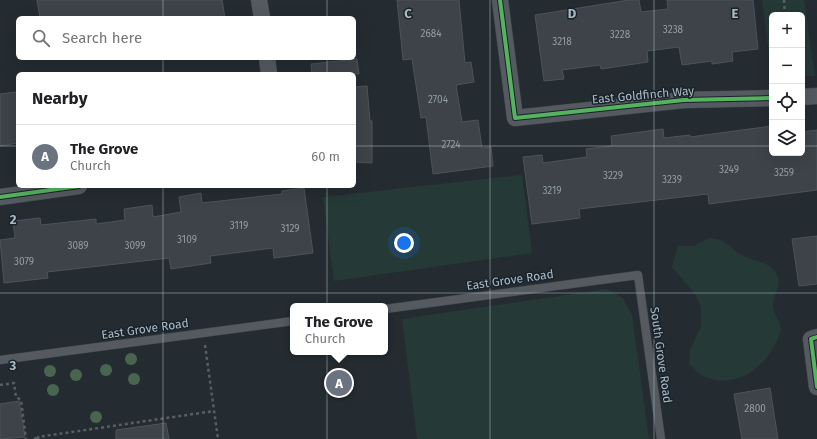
<!DOCTYPE html>
<meta charset="utf-8">
<style>
:root{--surface:#fff;--page:#f2f2f2;--text:#202124;--muted:#757577;--line:#e0e0e0;--accent:#7d8890}
body{margin:0;font-family:"Fira Sans",sans-serif;background:var(--page);color:var(--text)}
.controls{position:absolute;right:12px;top:12px;display:grid;overflow:hidden;border-radius:6px;box-shadow:0 4px 16px #0002}
.controls button{width:36px;height:36px;display:grid;place-items:center;padding:0;border:0;border-bottom:1px solid var(--line);background:var(--surface);color:var(--text);font:20px sans-serif}
.you{position:absolute;left:404px;top:243px;width:14px;height:14px;margin:-10px;border:3px solid #fff;border-radius:50%;background:#1a73e8;box-shadow:0 0 0 6px #1a73e833}
.badge{display:grid;place-items:center;width:26px;height:26px;border-radius:50%;background:var(--accent);color:#fff;font-size:13px;font-weight:700}
.pin{position:absolute;translate:-50% -50%;border:2px solid #fff;box-shadow:0 1px 4px #0006}
.popup{position:absolute;left:290px;top:303px;width:98px;height:52px;box-sizing:border-box;display:grid;place-content:center;border-radius:6px;background:var(--surface);filter:drop-shadow(0 1px 3px #0005);font-size:13px;white-space:nowrap;color:var(--muted)}
.popup b{font-size:15px;color:var(--text)}
.popup::after{content:'';position:absolute;left:50%;top:100%;margin-left:-8px;border:8px solid transparent;border-top-color:var(--surface)}
.list{margin:0;padding:0;list-style:none}
h2{display:flex;justify-content:space-between;align-items:center;height:52px;margin:0;padding:0 16px;font-size:17px}
h2 small{font-size:13px;font-weight:400;color:var(--muted)}
.list li{display:grid;grid-template-columns:26px 1fr auto;gap:12px;align-items:center;box-sizing:border-box;height:64px;padding:0 16px;border-top:1px solid var(--line)}
.list b{display:block;font-size:15px;white-space:nowrap}
.list p{margin:0;font-size:13px;white-space:nowrap;color:var(--muted)}
.list em{font-size:13px;font-style:normal;color:var(--muted)}
.icon{flex:none;width:22px;height:22px;fill:none;stroke:currentColor;stroke-width:2;stroke-linecap:round;stroke-linejoin:round}
.map{position:relative;flex:none;width:817px;height:439px;overflow:hidden}
.search{position:absolute;background:var(--surface);box-shadow:0 4px 16px #0002;left:16px;top:16px;width:340px;height:44px;display:flex;align-items:center;gap:10px;box-sizing:border-box;padding:0 14px;border-radius:6px;color:var(--muted);font-size:15px}
.panel{position:absolute;background:var(--surface);box-shadow:0 4px 16px #0002;left:16px;top:72px;width:340px;height:116px;border-radius:6px}
.map>svg:first-child{display:block}
.park{fill:#253937}
.building{fill:#3d4348;stroke:#4c5459}
.lines{fill:none;stroke-linecap:round;stroke-linejoin:round}
.lane-casing{stroke:#42484c;stroke-width:9}
.street-casing{stroke:#42484c;stroke-width:17}
.path{stroke:#585f63;stroke-width:2.5;stroke-dasharray:3 3;stroke-linecap:butt}
.lane{stroke:#545a5f;stroke-width:8}
.street{stroke:#545a5f;stroke-width:16}
.cycleway-casing{stroke:#19232b;stroke-width:6}
.cycleway{stroke:#56b35d;stroke-width:4}
.tree{fill:#496550}
.grid{fill:none;stroke:#adb9c3;stroke-width:1;stroke-opacity:0.55}
.labels{text-anchor:middle;stroke-width:3;stroke-linejoin:round;paint-order:stroke}
.number-label{font-size:10px;fill:#919ca4}
.street-label{font-size:12px;fill:#adb9c3;stroke:#19232b}
.grid-label{font-size:13px;text-anchor:middle;font-weight:bold;fill:#adb9c3;stroke:#19232b;stroke-width:3;stroke-linejoin:round;paint-order:stroke}
</style>
<div class="map">
<svg width="817" height="439" viewBox="0 0 817 439">
<rect width="100%" height="100%" fill="#252c31"/>
<!-- park -->
<path class="park" d="M 762,0 L 804,0 L 815,76 L 802,76 L 802,15 L 772,15 L 772,78 Z
M 522,175 L 532,253 L 334,281 L 323,197 Z
M 709,238 C 728,239 731,251 746,257 C 757,262 771,262 777,275 C 783,287 771,295 773,307 C 774,316 783,323 780,333 C 779,337 776,342 774,346 C 761,372 732,389 703,376 C 698,374 694,368 689,364 L 690,350 L 701,326 L 701,307 L 695,294 L 672,267 L 678,246 L 694,246 Z
M 606,289 L 623,298 L 632,315 L 649,439 L 417,439 L 402,319 Z"/>
<!-- building -->
<path class="building" d="M 37,0 L 222,0 L 225,18 L 40,18 Z
M 397,0 L 459,0 L 465,63 L 471,62 L 474,82 L 456,85 L 462,122 L 478,120 L 482,148 L 491,147 L 493,166 L 433,174 L 426,117 L 421,118 L 412,59 L 403,60 Z
M 629,0 L 639,0 L 641,12 L 668,9 L 667,0 L 753,0 L 758,49 L 732,52 L 733,61 L 712,64 L 712,61 L 682,65 L 679,47 L 647,51 L 648,62 L 601,69 L 600,65 L 562,70 L 564,79 L 544,81 L 535,15 Z
M 357,59 L 359,74 L 312,74 L 311,64 Z
M 367,86 L 370,121 L 372,121 L 372,163 L 354,162 L 354,87 Z
M 16,92 L 18,109 L 18,143 L 0,146 L 0,94 Z
M 772,126 L 772,153 L 802,153 L 802,132 L 817,130 L 817,190 L 709,204 L 708,194 L 579,209 L 580,218 L 532,224 L 523,157 L 542,155 L 543,163 L 587,157 L 586,149 L 612,146 L 611,136 L 663,129 L 664,138 L 690,135 L 690,137 Z
M 304,188 L 313,253 L 274,258 L 273,248 L 210,256 L 211,263 L 171,269 L 169,258 L 47,272 L 48,278 L 4,283 L 0,240 L 15,238 L 13,221 L 40,218 L 41,225 L 96,219 L 96,224 L 125,220 L 124,209 L 152,205 L 153,217 L 181,212 L 179,197 L 201,193 L 202,203 L 282,194 L 282,191 Z
M 817,236 L 817,284 L 799,286 L 792,239 Z
M 770,388 L 778,439 L 742,439 L 734,394 Z
M 19,401 L 25,437 L 0,439 L 0,404 Z
M 166,423 L 169,439 L 116,439 L 116,430 Z"/>
<g class="lines">
<defs>
<path id="lane" d="M 385,309 L 638,275 L 661,439
M 0,360 L 293,321"/>
<path id="street" d="M 259,0 L 262,18
M 500,0 L 515,118 L 684,100 L 772,98
M 267,58 L 269,74
M 802,97 L 817,96
M 0,197 L 79,186
M 817,337 L 811,339 L 817,387"/>
</defs>
<!-- lane casing -->
<use href="#lane" class="lane-casing"/>
<!-- street casing -->
<use href="#street" class="street-casing"/>
<!-- path -->
<path class="path" d="M 784,0 L 785,15
M 205,345 L 218,439
M 0,385 L 14,383 L 16,397 L 21,400 L 26,439
M 34,439 L 38,437
M 39,439 L 38,437 L 214,411"/>
<!-- lane -->
<use href="#lane" class="lane"/>
<!-- street -->
<use href="#street" class="street"/>
<defs>
<path id="cycleway" d="M 500,0 L 515,118 L 684,100 L 772,98
M 0,197 L 79,186
M 817,337 L 811,339 L 817,387"/>
</defs>
<!-- cycleway casing -->
<use href="#cycleway" class="cycleway-casing"/>
<!-- cycleway -->
<use href="#cycleway" class="cycleway"/>
</g>
<!-- trees -->
<g class="tree">
<circle cx="131" cy="359" r="6"/>
<circle cx="106" cy="370" r="6"/>
<circle cx="50" cy="371" r="6"/>
<circle cx="76" cy="375" r="6"/>
<circle cx="134" cy="379" r="6"/>
<circle cx="53" cy="390" r="6"/>
<circle cx="96" cy="417" r="6"/>
</g>
<!-- grid -->
<path class="grid" d="M 163,0 L 163,18M 327,0 L 327,18M 490,0 L 490,439M 654,0 L 654,439M 163,58 L 163,74M 327,58 L 327,74M 0,146 L 18,146M 354,146 L 772,146M 802,146 L 817,146M 163,186 L 163,439M 327,186 L 327,439M 0,293 L 817,293"/>
<g class="labels">
<!-- number labels -->
<g class="number-label">
<text x="673" y="33">3238</text>
<text x="431" y="37">2684</text>
<text x="620" y="38">3228</text>
<text x="562" y="45">3218</text>
<text x="438" y="103">2704</text>
<text x="451" y="148">2724</text>
<text x="729" y="173">3249</text>
<text x="784" y="176">3259</text>
<text x="613" y="179">3229</text>
<text x="672" y="183">3239</text>
<text x="552" y="194">3219</text>
<text x="239" y="229">3119</text>
<text x="290" y="232">3129</text>
<text x="187" y="243">3109</text>
<text x="78" y="249">3089</text>
<text x="135" y="249">3099</text>
<text x="24" y="265">3079</text>
<text x="755" y="412">2800</text>
</g>
<!-- street labels -->
<g class="street-label">
<text transform="translate(643 95) rotate(-5)" y="4">East Goldfinch Way</text>
<text transform="translate(510 280) rotate(-8)" y="4">East Grove Road</text>
<text transform="translate(145 329) rotate(-8)" y="4">East Grove Road</text>
<text transform="translate(661 355) rotate(82)" y="4">South Grove Road</text>
</g>
</g>
<g class="grid-label">
<text x="408" y="18">C</text>
<text x="572" y="18">D</text>
<text x="735" y="18">E</text>
<text x="13" y="224">2</text>
<text x="13" y="370">3</text>
</g>
</svg>
<div class="controls">
<button>+</button>
<button>−</button>
<button><svg class="icon" aria-label="locate" viewBox="0 0 24 24"><circle cx="12" cy="12" r="6"/><path d="M12 2v4M12 18v4M2 12h4M18 12h4"/></svg></button>
<button><svg class="icon" aria-label="layers" viewBox="0 0 24 24"><path d="M12 4l9 5-9 5-9-5zM3 14l9 5 9-5"/></svg></button>
</div>
<div class="you"></div>
<div class="pin badge" style="left:339px;top:383px;background:#6b7280">A</div>
<div class="popup"><b>The Grove</b>Church</div>
<div class="search"><svg class="icon" aria-label="search" viewBox="0 0 24 24"><circle cx="10" cy="10" r="6"/><path d="M15 15l6 6"/></svg>Search here</div>
<section class="panel">
<h2>Nearby<small></small></h2>
<ul class="list">
<li><span class="badge" style="background:#6b7280">A</span><div><b>The Grove</b><p>Church</p></div><em>60 m</em></li>
</ul>
</section>
</div>
